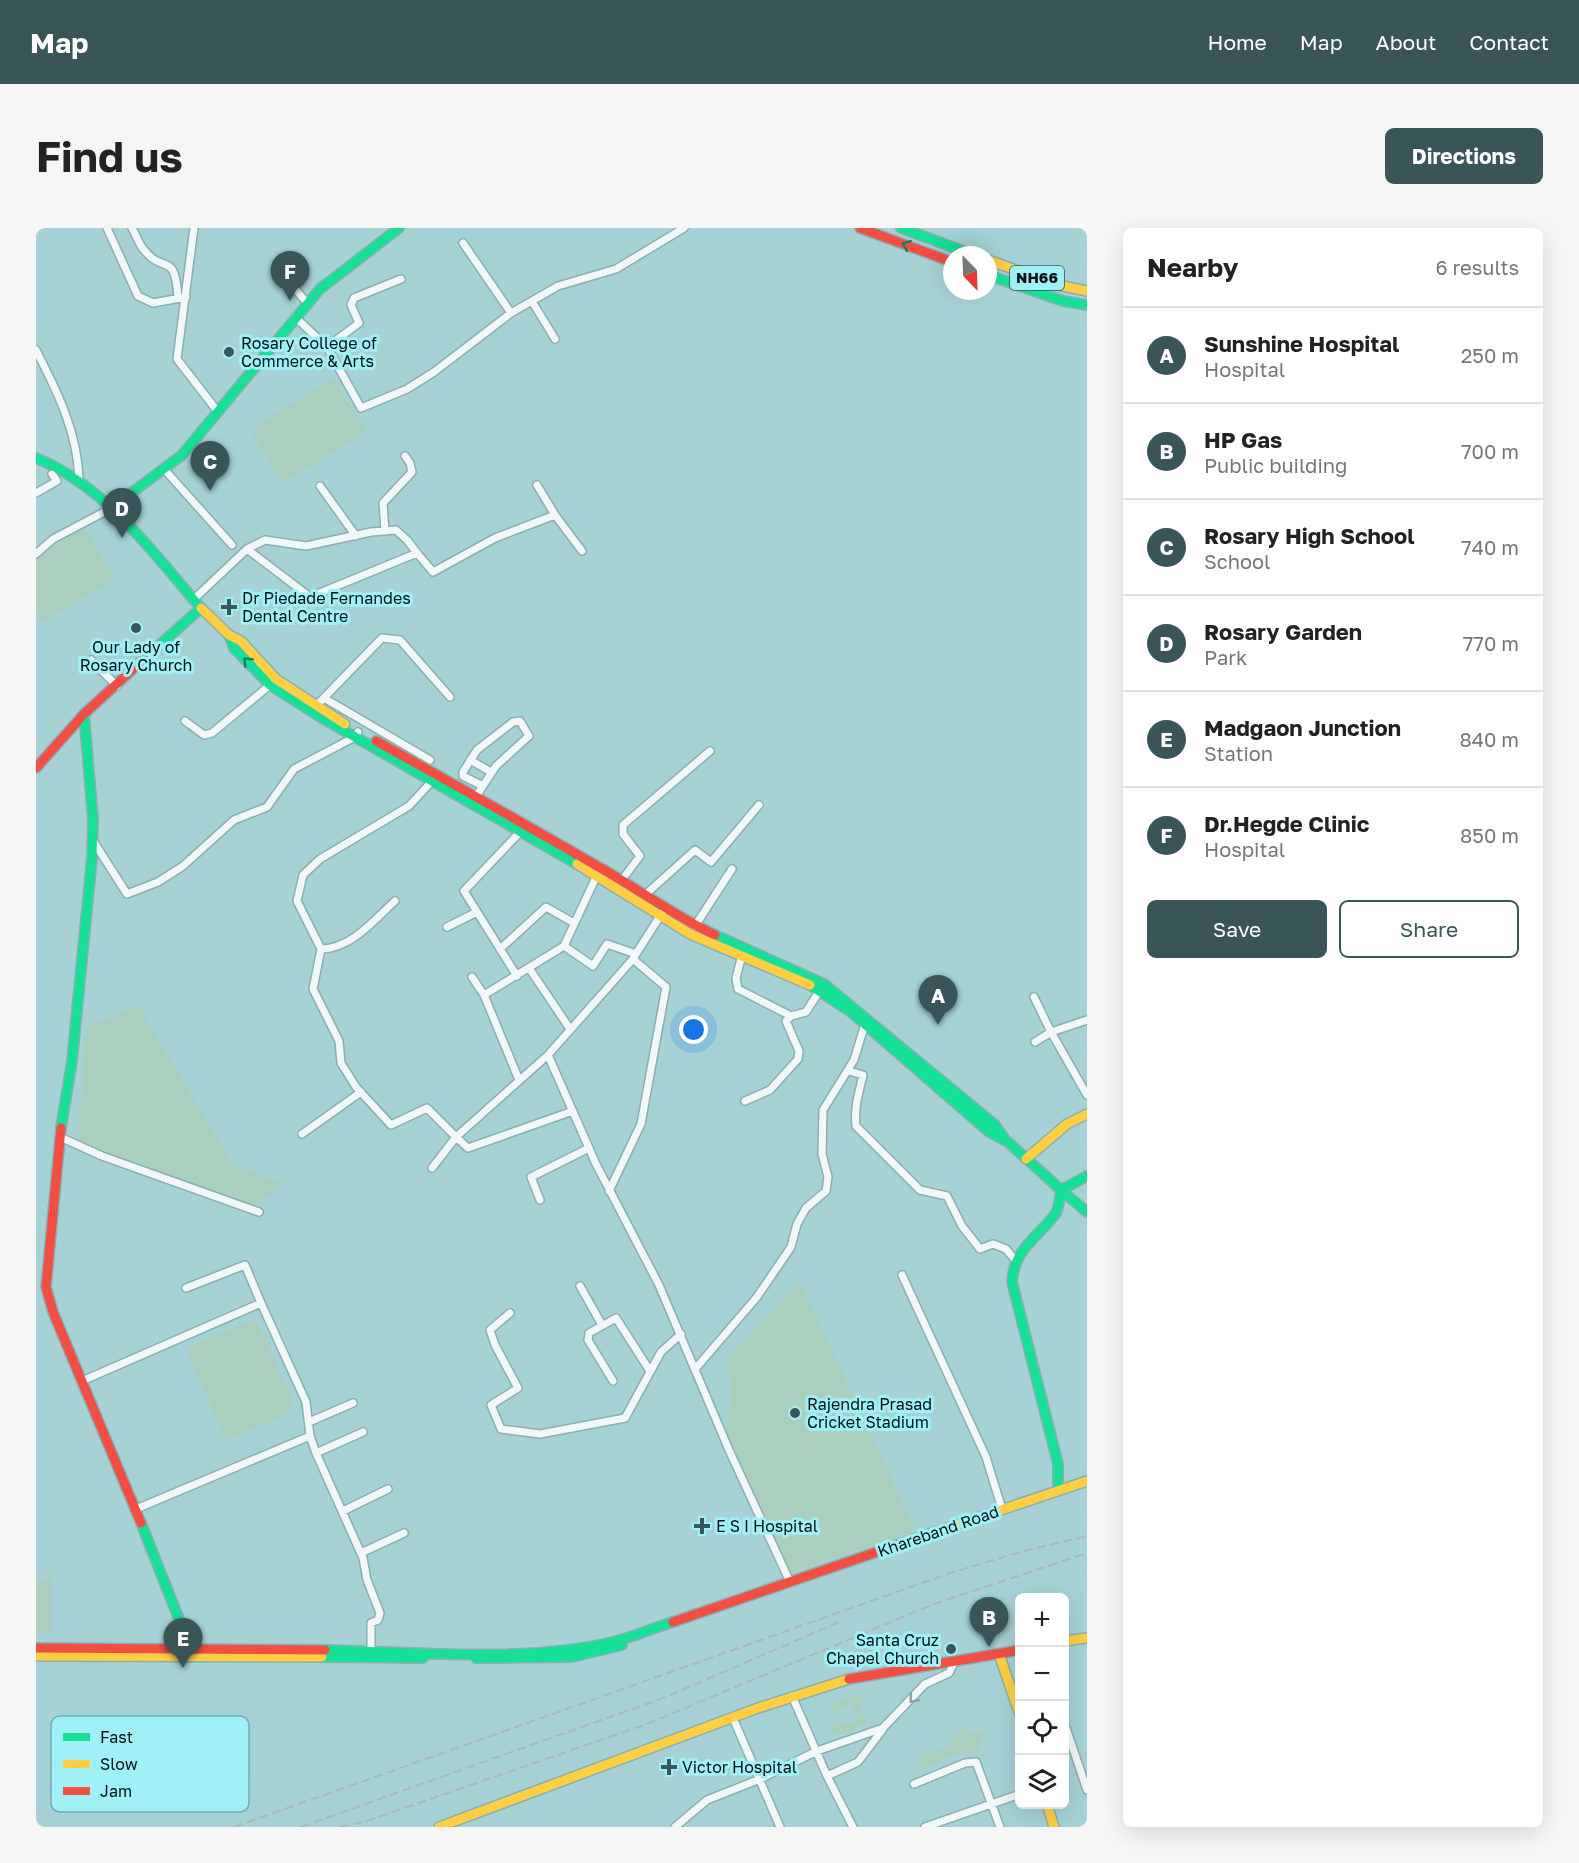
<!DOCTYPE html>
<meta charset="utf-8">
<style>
:root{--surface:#fff;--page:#f6f6f6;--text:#222;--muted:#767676;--line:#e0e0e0;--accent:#3a5557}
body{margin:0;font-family:"Golos Text",sans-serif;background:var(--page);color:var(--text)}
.controls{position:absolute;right:18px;bottom:18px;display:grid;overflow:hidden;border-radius:9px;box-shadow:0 6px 24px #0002}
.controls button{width:54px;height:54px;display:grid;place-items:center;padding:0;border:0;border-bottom:2px solid var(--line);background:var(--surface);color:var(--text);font:30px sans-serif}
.compass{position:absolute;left:907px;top:18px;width:54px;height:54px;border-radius:50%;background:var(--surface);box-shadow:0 6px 24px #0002;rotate:157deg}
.you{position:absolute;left:658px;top:802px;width:21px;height:21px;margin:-15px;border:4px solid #fff;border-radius:50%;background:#1a73e8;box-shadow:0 0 0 9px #1a73e833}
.badge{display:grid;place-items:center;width:39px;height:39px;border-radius:50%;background:var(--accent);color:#fff;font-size:20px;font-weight:700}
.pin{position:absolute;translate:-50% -50px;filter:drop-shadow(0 2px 3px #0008)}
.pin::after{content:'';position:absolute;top:32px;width:21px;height:18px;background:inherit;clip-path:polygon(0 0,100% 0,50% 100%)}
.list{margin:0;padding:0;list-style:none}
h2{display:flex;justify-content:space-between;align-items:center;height:78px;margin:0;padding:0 24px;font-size:26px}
h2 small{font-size:20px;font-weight:400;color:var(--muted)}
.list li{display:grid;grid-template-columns:39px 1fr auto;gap:18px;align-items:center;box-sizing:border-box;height:96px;padding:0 24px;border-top:2px solid var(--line)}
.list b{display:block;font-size:22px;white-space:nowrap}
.list p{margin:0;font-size:20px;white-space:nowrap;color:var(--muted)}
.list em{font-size:20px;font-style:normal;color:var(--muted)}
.actions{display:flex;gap:12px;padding:18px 24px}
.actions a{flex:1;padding:14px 0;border:2px solid var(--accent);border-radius:9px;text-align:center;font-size:21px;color:var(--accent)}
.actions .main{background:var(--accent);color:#fff}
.icon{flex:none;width:33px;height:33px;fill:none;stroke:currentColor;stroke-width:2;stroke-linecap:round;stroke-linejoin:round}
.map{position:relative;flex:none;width:1051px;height:1599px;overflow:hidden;border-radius:9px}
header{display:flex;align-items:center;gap:36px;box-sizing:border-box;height:84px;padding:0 30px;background:var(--accent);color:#fff}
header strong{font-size:28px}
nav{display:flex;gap:33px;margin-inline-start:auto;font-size:21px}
.intro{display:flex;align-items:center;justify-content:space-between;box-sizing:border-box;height:144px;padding:0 36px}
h1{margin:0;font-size:42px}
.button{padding:15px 27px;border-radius:9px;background:var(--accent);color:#fff;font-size:21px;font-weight:700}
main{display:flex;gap:36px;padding:0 36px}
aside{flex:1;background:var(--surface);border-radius:9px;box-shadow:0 6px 24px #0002}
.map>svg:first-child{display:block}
.green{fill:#abcfbf}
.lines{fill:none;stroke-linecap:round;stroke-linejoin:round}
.street-casing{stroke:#8baeb1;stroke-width:10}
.fast-casing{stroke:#8baeb1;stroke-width:12}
.slow-casing{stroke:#8baeb1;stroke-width:12}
.jam-casing{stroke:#8baeb1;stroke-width:12}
.street{stroke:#f2f8f9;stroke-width:7}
.fast{stroke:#16e098;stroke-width:9}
.slow{stroke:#ffcf43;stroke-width:9}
.jam{stroke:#f24e42;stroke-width:9}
.rail{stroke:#aeb8ba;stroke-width:2;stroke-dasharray:9 4.5;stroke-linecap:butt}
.oneway{stroke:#0c835c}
.oneway2{stroke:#919c9d}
.poi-dot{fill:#3a5557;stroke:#9ff0f7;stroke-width:2}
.labels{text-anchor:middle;stroke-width:6;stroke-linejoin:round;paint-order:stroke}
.shield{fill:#9ff0f7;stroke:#305457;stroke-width:1.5}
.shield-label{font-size:15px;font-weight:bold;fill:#001113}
.poi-label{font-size:16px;fill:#001113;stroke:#9ff0f7;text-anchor:start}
.street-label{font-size:16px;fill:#001113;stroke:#9ff0f7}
.key{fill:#9ff0f7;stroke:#6fadb3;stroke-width:1.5}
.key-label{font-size:16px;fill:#001113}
</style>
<header>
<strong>Map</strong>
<nav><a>Home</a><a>Map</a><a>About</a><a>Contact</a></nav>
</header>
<div class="intro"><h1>Find us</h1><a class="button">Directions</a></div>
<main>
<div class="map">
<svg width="1051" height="1599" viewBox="0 0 1051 1599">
<rect width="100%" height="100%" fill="#a6d2d6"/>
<!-- green -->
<path class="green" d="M 297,150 L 331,203 L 247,255 L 214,202 Z
M 49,300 L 79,352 L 5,394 L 0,380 L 0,331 L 9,323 Z
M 102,777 L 197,937 L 248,956 L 217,979 L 42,918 L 50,800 Z
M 764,1054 L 880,1303 L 754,1345 L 690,1202 L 696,1169 L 691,1131 Z
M 220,1091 L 256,1172 L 250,1187 L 190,1212 L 149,1120 Z
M 16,1349 L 16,1404 L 0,1404 L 0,1356 Z
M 818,1467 L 830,1469 L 824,1477 L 830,1496 L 824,1496 L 815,1506 L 797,1505 L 797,1496 L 800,1492 L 808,1497 L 824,1491 L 815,1475 L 795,1487 L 797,1476 Z
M 929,1494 L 931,1505 L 948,1504 L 943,1522 L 919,1526 L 893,1538 L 882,1539 L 884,1526 C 906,1526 919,1511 929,1494 Z"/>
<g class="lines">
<defs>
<path id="street" d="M 71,0 L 102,68 L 117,75 L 150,69
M 96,0 C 100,7 103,16 108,22 C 128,47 139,22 142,70
M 158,0 L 141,131 L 182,184
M 427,15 L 475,85
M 249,49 L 271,75
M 497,75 L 519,111
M 259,89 L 291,119 L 325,180 L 371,161 L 398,144 L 475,85 L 522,58 L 580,41 L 648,0
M 291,119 L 323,95 L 315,77 L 318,70 L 365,51
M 0,122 C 21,163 41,203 43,250
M 128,241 L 196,317
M 284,258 L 320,308
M 0,265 L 21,253 L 16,246
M 519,287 L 546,323
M 349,303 L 347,275 L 376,244 L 374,235 L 369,228
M 211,321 L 274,369 L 381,325 L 397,344 L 459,310 L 519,287 L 501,257
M 0,326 L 17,311 L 74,281
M 157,372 L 211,321 L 229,312 L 270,318 L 335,304 L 360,302 L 371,312 L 381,325
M 55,432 L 81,458
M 288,470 L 394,532
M 280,478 L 346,410 L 364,412 L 414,469
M 149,493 L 168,507 L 176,505 L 234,457
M 434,532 L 455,544
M 396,553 L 373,578 L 284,631 L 267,647 L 261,673 L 285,721 L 277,761 L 303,813 L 305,835 L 320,859 L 355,897 L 391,880 L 420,909 L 512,827 L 560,936 L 623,1057 L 693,1222 L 754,1354
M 439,570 L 460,538 L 493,508 L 484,493 L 477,494 L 441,522 L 427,544 L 427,548 L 447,558
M 56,611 L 91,666 L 122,654 L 147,638 L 198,592 L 231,579 L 258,541 L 319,509 L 322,504
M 585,653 L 604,628 L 587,606 L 587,597 L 674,523
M 610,666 L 659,622 L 675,634 L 723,577
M 659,698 L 696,641
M 411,699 L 441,684
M 528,718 L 557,738 L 571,716 L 600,726
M 285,721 C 315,721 338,692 359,673
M 464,721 L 510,679 L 538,695
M 706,727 L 700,750 L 702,761 L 755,788 L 770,784 L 784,762
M 598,729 L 626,685
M 493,740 L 534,801
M 481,748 L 428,663 L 485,603
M 436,749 L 448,767
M 998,769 L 1015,804 L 1051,792
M 999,814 L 1015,804 L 1051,867
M 512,827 L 597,731 L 630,759 L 605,896 L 573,963
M 813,843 L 827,847 C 823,865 818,878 820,898 L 884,962 L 911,968 L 926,998 L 944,1021 L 957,1016 L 970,1021 L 980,1033
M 483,852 L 448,767 L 528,718 L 561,647
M 709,873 L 734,862 L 762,831 L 763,823 L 750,793 L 755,788
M 266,906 L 325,864
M 24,909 L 66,928 L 223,984
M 396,940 L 420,909 L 432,920 L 537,883
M 504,972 L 495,949 L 553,920
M 866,1047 L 950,1229 L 966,1281
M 544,1058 L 566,1097
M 225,1075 L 270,1174 L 274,1208 L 280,1225
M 474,1085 L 454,1102 L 459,1117 L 482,1160 L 455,1177 L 465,1201 L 504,1206 L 589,1190 L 625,1124 L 645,1106
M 660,1140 L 721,1069 L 755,1019 L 761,996 L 770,980 L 790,963 L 792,949 L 786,926 L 787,882 L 818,832 L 829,796
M 46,1153 L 225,1075 L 209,1037 L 150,1060
M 577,1153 L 552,1112 L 553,1105 L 580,1090 L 614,1143
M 273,1194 L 317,1175
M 327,1204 L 280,1225 L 327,1330 L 331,1352 L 344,1385 L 342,1392 L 335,1395 L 335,1423
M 100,1281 L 274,1208
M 307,1283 L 352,1261
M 325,1325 L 368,1305
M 756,1468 L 791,1548
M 697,1490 L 744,1599
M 1028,1494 L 1051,1562
M 878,1556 L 929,1535 L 940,1534 L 964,1599
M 639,1599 L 671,1572 L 724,1551 L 781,1523 L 847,1500 L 889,1456 L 913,1445 L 919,1433
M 817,1599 L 791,1548 L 822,1534 L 847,1501
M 889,1599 L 984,1566"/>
<path id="fast" d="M 865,0 L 938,27
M 952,47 L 1027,73 L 1051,77
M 0,230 C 71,259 116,324 165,380 L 110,429
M 74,281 L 146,227 L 284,61 L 363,0
M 193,407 L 198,420 L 234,457 L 286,490 L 541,636
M 679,707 L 788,756 L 959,897 L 968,910
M 774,757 L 815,784 L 953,904 L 972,914 L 1025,962 L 1051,948
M 25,900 L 36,833 L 56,630 L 57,591 L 48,486
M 1022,1261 L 1022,1236 L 976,1054 C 978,1020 1002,1010 1020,985 C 1023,979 1024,969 1025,962 L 1051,984
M 105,1295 L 154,1419 L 160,1427
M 289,1422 C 379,1424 489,1435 577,1414 C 597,1409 617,1400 637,1394
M 286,1429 L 387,1430
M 440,1430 L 536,1429 L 586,1417"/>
<path id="slow" d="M 952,32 L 1022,57 L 1051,63
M 165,380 L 193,407 L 205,413 L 240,451 L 309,496
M 541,636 L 654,706 L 774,757
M 990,931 L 1031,896 L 1051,886
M 870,1314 L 1051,1253
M 1028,1413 L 1051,1410
M 963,1426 L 984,1487
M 0,1428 L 286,1429
M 1011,1576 L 1018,1599
M 403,1599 L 722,1480 L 813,1451"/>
<path id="jam" d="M 824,0 L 916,34
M 340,513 C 416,555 492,598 568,642 C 605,663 640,689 679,707
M 0,540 L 48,486 L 110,429
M 25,900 L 10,1059 L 17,1084 L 105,1295
M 637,1394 L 870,1314
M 0,1420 L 289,1422
M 813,1451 L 984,1422"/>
</defs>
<!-- street casing -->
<use href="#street" class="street-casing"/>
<!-- fast casing -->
<use href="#fast" class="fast-casing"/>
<!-- slow casing -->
<use href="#slow" class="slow-casing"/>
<!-- jam casing -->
<use href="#jam" class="jam-casing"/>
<!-- street -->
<use href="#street" class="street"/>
<!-- fast -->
<use href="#fast" class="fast"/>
<!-- slow -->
<use href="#slow" class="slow"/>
<!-- jam -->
<use href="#jam" class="jam"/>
<!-- rail -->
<path class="rail" d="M 198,1599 L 914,1345 L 988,1323 L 1051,1308
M 265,1599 L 630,1469 L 803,1394
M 304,1599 L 334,1592 L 611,1496 L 898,1376 L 1051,1325"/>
</g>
<!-- one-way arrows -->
<defs><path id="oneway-chevron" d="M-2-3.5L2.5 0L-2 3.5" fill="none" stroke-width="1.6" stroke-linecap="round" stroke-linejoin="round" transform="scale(1.5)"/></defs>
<g class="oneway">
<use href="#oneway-chevron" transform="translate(870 17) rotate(-160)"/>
<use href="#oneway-chevron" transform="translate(211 433) rotate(-135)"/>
</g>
<use class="oneway2" href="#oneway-chevron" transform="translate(877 1471) rotate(131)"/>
<!-- markers -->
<g class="poi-dot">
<circle cx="193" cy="124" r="6"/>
<path d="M190 370h6v6h6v6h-6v6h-6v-6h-6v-6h6z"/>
<circle cx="100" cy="400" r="6"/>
<circle cx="759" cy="1185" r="6"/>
<path d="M663 1289h6v6h6v6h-6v6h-6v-6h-6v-6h6z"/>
<circle cx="915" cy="1421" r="6"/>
<path d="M630 1530h6v6h6v6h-6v6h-6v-6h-6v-6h6z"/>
</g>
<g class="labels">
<!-- shield labels -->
<rect class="shield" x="974" y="38" width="54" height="24" rx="4.5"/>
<g class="shield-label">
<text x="1001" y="55">NH66</text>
</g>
<!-- poi labels -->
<g class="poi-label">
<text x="205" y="121">Rosary College of<tspan x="205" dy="18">Commerce &amp; Arts</tspan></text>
<text x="206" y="376">Dr Piedade Fernandes<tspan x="206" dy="18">Dental Centre</tspan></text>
<text x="100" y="425" text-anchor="middle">Our Lady of<tspan x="100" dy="18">Rosary Church</tspan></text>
<text x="771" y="1182">Rajendra Prasad<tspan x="771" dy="18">Cricket Stadium</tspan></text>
<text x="680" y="1304">E S I Hospital</text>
<text x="903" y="1418" text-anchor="end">Santa Cruz<tspan x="903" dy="18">Chapel Church</tspan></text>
<text x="646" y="1545">Victor Hospital</text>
</g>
<!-- street labels -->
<g class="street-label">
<text transform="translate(902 1303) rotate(-19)" y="6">Khareband Road</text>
</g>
</g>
<!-- legend -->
<rect x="15" y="1488" width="198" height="96" rx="9" class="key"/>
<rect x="27" y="1505" width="27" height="8" fill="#16e098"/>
<rect x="27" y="1532" width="27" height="8" fill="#ffcf43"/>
<rect x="27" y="1559" width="27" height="8" fill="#f24e42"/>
<g class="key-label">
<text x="64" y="1515">Fast</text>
<text x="64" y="1542">Slow</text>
<text x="64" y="1569">Jam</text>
</g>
</svg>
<div class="controls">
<button>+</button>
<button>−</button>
<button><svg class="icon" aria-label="locate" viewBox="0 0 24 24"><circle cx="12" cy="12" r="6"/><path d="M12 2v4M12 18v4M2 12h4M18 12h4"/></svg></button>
<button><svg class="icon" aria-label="layers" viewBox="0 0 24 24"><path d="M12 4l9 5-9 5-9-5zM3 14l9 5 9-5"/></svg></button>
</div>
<svg class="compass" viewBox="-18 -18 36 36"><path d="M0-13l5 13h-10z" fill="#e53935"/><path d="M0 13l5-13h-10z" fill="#767676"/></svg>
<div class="you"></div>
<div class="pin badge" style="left:902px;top:797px">A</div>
<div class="pin badge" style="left:953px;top:1419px">B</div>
<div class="pin badge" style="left:174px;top:263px">C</div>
<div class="pin badge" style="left:86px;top:310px">D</div>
<div class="pin badge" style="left:147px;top:1440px">E</div>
<div class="pin badge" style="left:254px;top:73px">F</div>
</div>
<aside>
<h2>Nearby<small>6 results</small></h2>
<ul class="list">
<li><span class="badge">A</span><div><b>Sunshine Hospital</b><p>Hospital</p></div><em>250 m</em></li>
<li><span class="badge">B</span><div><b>HP Gas</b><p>Public building</p></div><em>700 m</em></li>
<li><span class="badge">C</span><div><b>Rosary High School</b><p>School</p></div><em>740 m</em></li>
<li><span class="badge">D</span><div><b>Rosary Garden</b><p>Park</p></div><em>770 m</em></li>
<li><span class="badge">E</span><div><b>Madgaon Junction</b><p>Station</p></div><em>840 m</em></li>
<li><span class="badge">F</span><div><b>Dr.Hegde Clinic</b><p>Hospital</p></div><em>850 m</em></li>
</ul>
<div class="actions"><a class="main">Save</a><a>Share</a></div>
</aside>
</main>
